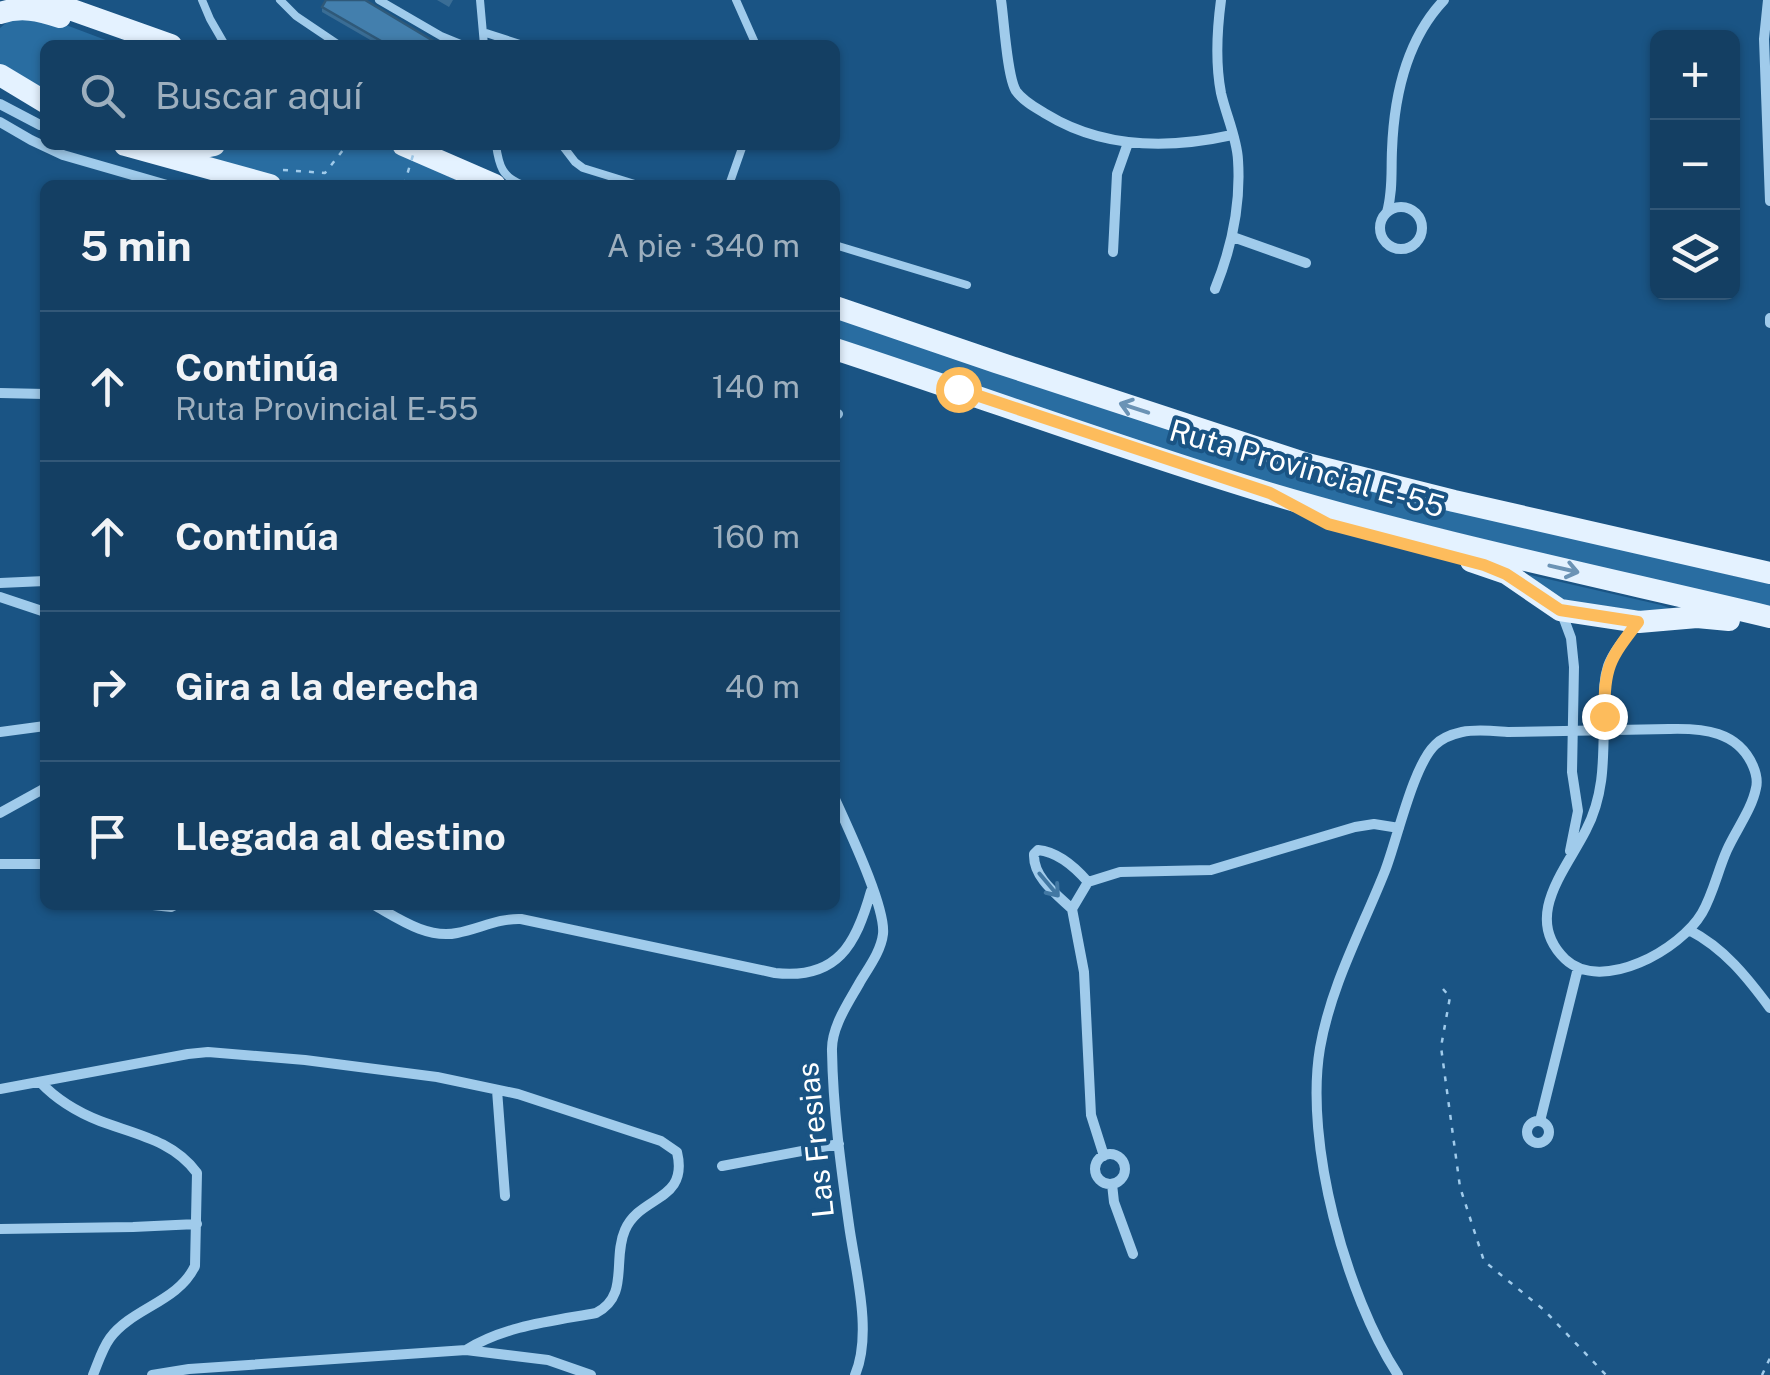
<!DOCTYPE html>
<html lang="es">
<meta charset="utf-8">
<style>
:root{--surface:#143f63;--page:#214a6c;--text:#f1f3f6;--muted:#9dafbe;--line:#335878}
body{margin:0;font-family:"Public Sans",sans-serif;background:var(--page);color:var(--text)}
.controls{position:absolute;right:30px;top:30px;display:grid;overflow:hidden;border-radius:15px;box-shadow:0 2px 8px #0004}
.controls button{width:90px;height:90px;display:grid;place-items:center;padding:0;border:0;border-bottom:2px solid var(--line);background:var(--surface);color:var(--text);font:50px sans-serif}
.stop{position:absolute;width:30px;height:30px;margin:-22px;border:8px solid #fdbc5c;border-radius:50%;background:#fff}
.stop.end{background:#fdbc5c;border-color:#fff;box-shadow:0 2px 10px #0008}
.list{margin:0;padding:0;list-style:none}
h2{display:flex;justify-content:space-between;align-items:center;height:130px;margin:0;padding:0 40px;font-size:42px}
h2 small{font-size:32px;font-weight:400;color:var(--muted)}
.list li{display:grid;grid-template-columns:65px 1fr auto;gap:30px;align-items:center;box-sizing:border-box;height:150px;padding:0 40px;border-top:2px solid var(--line)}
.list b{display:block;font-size:38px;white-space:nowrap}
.list p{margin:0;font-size:32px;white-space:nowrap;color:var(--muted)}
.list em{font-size:32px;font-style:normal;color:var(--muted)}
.icon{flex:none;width:55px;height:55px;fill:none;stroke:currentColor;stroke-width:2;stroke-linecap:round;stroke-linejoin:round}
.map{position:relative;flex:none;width:1770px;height:1375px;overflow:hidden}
.search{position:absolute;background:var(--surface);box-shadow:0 2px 8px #0004;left:40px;top:40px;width:800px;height:110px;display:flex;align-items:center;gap:25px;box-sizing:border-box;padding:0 35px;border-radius:15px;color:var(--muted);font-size:38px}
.panel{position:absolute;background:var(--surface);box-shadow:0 2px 8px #0004;left:40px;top:180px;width:800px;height:730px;border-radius:15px}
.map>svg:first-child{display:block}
.green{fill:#296da1}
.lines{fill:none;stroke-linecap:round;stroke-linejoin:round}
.path{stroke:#a0cbeb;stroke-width:2.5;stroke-dasharray:5 8;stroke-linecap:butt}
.lane{stroke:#a0cbeb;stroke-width:8}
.street{stroke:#a0cbeb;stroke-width:10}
.primary{stroke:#e4f2ff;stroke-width:22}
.path-bridge{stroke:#a0cbeb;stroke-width:2.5;stroke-dasharray:5 8;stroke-linecap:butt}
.street-bridge{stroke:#a0cbeb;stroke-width:10}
.wall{fill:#3a6d95}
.building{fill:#437fad;stroke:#2f5979;stroke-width:2.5}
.oneway{stroke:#6b93b5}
.oneway2{stroke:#4278a3}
.route{stroke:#fdbc5c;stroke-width:12}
.labels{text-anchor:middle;stroke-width:8;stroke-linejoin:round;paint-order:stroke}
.street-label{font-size:30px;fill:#fff;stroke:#1a5484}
</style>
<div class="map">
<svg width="1770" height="1375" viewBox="0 0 1770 1375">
<rect width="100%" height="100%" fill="#1a5484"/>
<!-- green -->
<path class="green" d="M 14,16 L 58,22 L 119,45 L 45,45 L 45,96 L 0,67 L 0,28 Z
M 229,145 L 382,145 L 467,185 L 301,185 L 203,158 L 216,154 Z
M 835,317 L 1726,574 L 1770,584 L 1770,608 L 1654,582 L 1279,488 L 835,341 Z
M 1530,575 L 1661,605 L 1672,609 L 1648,612 L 1564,601 L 1528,577 Z"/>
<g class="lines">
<!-- path -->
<path class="path" d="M 466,145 L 469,145
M 283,170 L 325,173 L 347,145
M 1443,989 L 1450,997 L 1441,1047 L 1460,1187 L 1484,1261 L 1544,1310 L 1606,1375
M 1762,1375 L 1770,1358"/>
<!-- lane -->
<path class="lane" d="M 202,0 L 210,19 L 225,45
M 280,0 L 296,16 L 339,45
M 379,0 L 441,36 L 463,45
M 480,0 L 484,45
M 736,0 L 756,45
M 483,32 L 523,45
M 496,145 C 499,166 502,177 523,185
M 562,145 L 575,162 L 583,168 L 638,185
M 729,185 L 743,145
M 835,245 L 967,285"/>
<!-- street -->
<path class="street" d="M 1001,0 C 1004,19 1007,77 1016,91 C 1023,101 1036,108 1046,114 C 1103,149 1169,149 1232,135
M 1768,0 L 1764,39 L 1770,201
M 0,104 L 40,125 L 45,125
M 0,122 L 31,140 L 63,155 L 167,185
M1380 228a21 21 0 1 1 42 0a21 21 0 1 1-42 0Z
M 1387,212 C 1393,191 1391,171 1392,150 C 1394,97 1406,40 1444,0
M 1233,237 L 1306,263
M 1113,252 L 1117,174 L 1128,143
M 1215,289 C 1232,247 1241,205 1238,160 C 1237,138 1226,115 1221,93 C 1215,62 1217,30 1221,0
M 1770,318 L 1770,323
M 0,393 L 45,394
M 835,413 L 838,414
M 0,583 L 45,581
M 0,597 L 45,612
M 1561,611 L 1571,638 L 1574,667 L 1572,772 L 1578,811 L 1570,851
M 1638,622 C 1627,636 1614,650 1608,666 C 1603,681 1604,696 1604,711 C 1603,753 1606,792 1586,830 C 1566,870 1522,917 1565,959 C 1602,994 1681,949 1702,913 C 1713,894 1718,870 1727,850 C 1736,830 1752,809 1756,788 C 1758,780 1756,773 1753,766 C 1738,731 1703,728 1669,729
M 0,732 L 45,726
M 835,799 C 847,826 886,907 883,934 C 881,951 869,967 860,982 C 849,1002 831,1027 832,1051 C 833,1109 841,1168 849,1225 C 855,1269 873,1333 855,1375
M 0,813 L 45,788
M 0,864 L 45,864
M 153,905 L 171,907 L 175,905
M 374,905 C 399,919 427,939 457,933 C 479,929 499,918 521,919 L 775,973 C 837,980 856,945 871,891
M 1072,909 C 1056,894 1033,877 1034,854 L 1038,850 C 1058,852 1075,867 1088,882
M 1689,930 C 1724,948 1747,977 1770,1008
M 40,1082 C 57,1100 77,1112 100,1121 C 134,1134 173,1140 197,1173 L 195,1266 C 178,1302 132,1308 110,1338 C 102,1349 98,1363 93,1375
M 0,1089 L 188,1054 L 208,1052 L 305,1060 L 437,1077 L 518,1094 L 661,1141 L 677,1152 C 689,1202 640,1195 625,1230 C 612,1259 630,1296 596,1313 C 552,1321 504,1326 466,1350
M 497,1090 L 505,1196
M1527 1132a11 11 0 1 1 22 0a11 11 0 1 1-22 0Z
M 1540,1121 L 1578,968
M1095 1169a15 15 0 1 1 30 0a15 15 0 1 1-30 0Z
M 1104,1156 L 1091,1115 L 1084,972 L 1072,909 L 1088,882 L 1120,872 L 1211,870 L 1355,827 L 1374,824 L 1399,828
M 722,1166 L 839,1144
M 1112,1184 L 1114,1202 L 1133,1254
M 0,1229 L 133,1227 L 197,1224
M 152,1375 L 189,1369 L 466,1350 L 548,1360 L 591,1375
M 1398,1375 C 1346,1295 1304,1143 1320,1048 C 1331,985 1362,929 1385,871 C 1397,840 1413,766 1435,745 C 1442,738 1453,734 1462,732 C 1477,729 1493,731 1508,732"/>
<!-- primary -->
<path class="primary" d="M 44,0 L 171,45
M 0,13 C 21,6 39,10 60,17
M 0,75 L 45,102
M 125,145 L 270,185
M 403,145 L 495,185
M 170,146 L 190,150 L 214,145
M 835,307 L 996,362 L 1307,464 L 1454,501 L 1770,573
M 835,349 C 979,396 1122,449 1268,493 C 1433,542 1602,577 1770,617
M 1471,561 L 1506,573 L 1560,610 L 1639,622 L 1697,617 L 1729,620"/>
<!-- path-bridge -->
<path class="path-bridge" d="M 404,185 L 416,145"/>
<!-- street-bridge -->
<path class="street-bridge" d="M 1508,732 L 1669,729"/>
</g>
<!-- wall -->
<path class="wall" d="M 437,0 L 453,0 L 449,7 Z
M 322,7 L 440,45 L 379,45 L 322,12 Z"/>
<!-- building -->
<path class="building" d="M 326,0 L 365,0 L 440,45 L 388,45 L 322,7 Z"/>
<!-- one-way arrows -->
<defs><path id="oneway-shaft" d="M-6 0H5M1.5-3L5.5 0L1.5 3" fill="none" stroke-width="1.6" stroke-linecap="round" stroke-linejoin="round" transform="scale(2.5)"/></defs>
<g class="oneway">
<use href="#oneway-shaft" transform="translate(1134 408) rotate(-162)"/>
<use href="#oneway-shaft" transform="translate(1564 569) rotate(13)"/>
</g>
<use class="oneway2" href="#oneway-shaft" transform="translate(1049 885) rotate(50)"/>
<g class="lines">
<!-- route -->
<path class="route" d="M 958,389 L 1270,493 L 1328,524 L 1484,565 L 1506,574 L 1560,610 L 1638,622 C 1608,661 1605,666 1604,716"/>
</g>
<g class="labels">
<!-- street labels -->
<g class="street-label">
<text transform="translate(1307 469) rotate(16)" y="10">Ruta Provincial E-55</text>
<text transform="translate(816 1140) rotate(-96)" y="10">Las Fresias</text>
</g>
</g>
</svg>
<div class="controls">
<button>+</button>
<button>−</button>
<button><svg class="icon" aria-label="layers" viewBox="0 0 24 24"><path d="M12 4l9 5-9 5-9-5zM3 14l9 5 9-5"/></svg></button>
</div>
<div class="stop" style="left:958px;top:389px"></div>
<div class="stop end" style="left:1604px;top:716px"></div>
<div class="search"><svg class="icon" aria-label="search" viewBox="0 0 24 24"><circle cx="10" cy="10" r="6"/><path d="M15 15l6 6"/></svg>Buscar aquí</div>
<section class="panel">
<h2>5 min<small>A pie · 340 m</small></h2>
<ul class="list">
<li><svg class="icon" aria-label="ahead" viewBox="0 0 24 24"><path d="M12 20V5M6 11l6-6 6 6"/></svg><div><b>Continúa</b><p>Ruta Provincial E-55</p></div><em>140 m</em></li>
<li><svg class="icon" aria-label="ahead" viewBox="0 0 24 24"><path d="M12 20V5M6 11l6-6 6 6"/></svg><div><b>Continúa</b></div><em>160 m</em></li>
<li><svg class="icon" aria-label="right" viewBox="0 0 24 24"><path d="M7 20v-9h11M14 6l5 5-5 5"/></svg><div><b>Gira a la derecha</b></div><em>40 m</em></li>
<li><svg class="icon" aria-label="arrive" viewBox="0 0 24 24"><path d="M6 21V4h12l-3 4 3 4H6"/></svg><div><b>Llegada al destino</b></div></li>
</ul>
</section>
</div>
